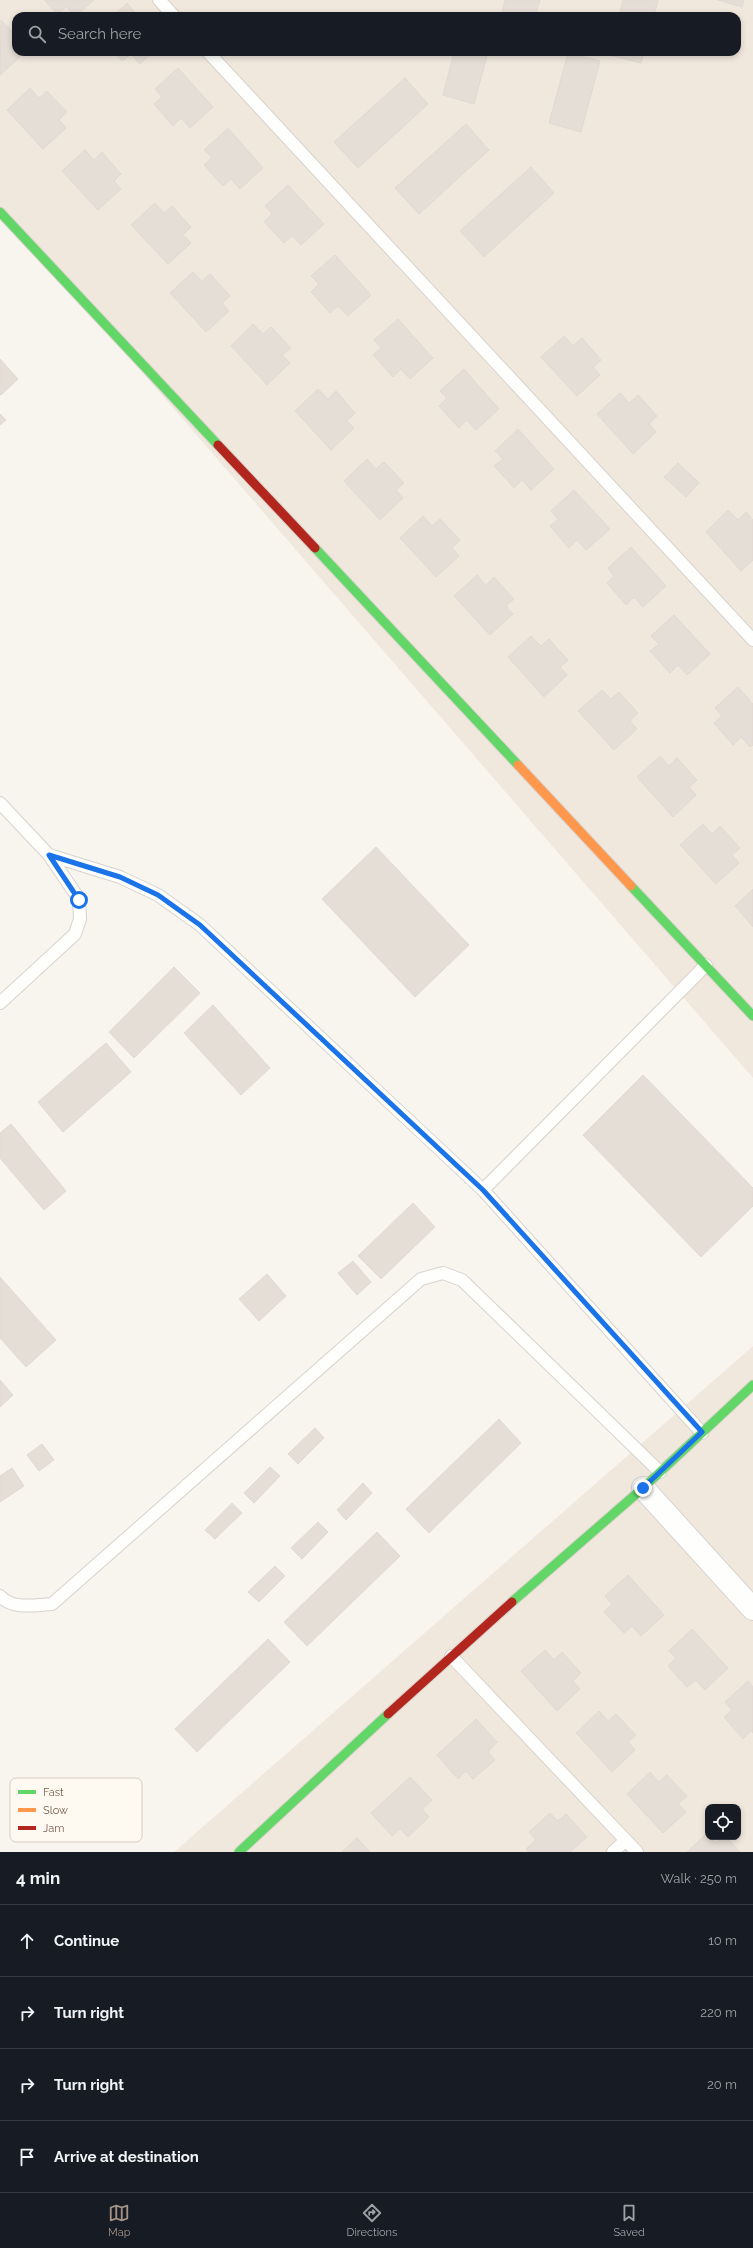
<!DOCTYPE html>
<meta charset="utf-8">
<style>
:root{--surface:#171b24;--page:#20242c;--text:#f1f3f6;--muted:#9ea1a6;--line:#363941;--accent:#a49386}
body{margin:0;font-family:Raleway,sans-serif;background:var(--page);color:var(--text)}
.controls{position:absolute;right:12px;bottom:12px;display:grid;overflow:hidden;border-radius:8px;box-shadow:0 2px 6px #0003}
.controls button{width:36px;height:36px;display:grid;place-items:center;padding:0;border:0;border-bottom:1px solid var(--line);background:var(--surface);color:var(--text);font:20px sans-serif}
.stop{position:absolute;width:12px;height:12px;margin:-9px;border:3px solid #1a73e8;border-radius:50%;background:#fff}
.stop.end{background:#1a73e8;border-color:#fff;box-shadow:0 1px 4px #0008}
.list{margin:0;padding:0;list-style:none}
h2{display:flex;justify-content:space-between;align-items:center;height:52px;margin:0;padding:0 16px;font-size:17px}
h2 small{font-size:13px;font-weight:400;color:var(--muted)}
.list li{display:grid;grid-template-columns:26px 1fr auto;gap:12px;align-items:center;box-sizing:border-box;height:72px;padding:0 16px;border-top:1px solid var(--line)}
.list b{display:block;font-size:15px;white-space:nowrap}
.list em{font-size:13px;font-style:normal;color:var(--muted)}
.icon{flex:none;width:22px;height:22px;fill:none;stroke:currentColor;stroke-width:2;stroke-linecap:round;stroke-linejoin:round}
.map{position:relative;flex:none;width:753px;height:1852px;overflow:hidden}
.search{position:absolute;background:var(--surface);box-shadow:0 2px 6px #0003;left:12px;right:12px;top:12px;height:44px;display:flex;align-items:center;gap:10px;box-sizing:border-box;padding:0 14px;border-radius:12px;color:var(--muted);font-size:15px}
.sheet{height:340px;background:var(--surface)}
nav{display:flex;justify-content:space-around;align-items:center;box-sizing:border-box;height:56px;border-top:1px solid var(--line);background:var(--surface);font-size:11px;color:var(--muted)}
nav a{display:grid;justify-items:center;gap:2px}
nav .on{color:var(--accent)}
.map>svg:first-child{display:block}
.residential{fill:#f1e8dd;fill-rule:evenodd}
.building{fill:#e5ded6;stroke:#e1d9d1}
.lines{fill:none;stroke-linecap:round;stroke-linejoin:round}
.lane-casing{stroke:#d7d2cd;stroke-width:14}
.street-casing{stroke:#d7d2cd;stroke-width:24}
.fast-casing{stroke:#d8d2cc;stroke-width:11}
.slow-casing{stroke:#d8d2cc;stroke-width:11}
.jam-casing{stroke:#d8d2cc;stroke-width:11}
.lane{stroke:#fefefd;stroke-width:12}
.street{stroke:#fefefd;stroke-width:22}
.fast{stroke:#63d668;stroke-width:9}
.slow{stroke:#ff974d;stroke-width:9}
.jam{stroke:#b3261e;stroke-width:9}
.route{stroke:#1a73e8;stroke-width:5}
.key{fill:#fefaf2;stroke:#d6cbc1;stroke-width:1}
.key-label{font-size:11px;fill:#775e4e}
</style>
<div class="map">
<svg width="753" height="1852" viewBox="0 0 753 1852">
<rect width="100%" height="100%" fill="#f8f5ef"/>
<!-- residential -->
<path class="residential" d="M 0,0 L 753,0 L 753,1078 L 0,208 ZM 16,16 L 737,16 L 737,52 L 16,52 Z
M 753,1346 L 753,1852 L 174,1852 ZM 708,1807 L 738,1807 L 738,1837 L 708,1837 Z"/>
<!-- building -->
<path class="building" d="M 44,0 L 94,0 L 76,16 L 66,7 L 58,15 Z
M 505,0 L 540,0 L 535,16 L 501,16 Z
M 623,0 L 658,0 L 654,16 L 619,16 Z
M 718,0 L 744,0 L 742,7 Z
M 127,3 L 138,16 L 113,16 Z
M 1,20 L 16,36 L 16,45 L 12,49 L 20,57 L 0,75 Z
M 114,52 L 153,52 L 140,64 L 131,54 L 122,61 Z
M 454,52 L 488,52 L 474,104 L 443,95 Z
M 609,52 L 644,52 L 641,63 L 609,55 Z
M 568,53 L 600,61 L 581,132 L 549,123 Z
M 178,68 L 213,107 L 190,128 L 181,118 L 173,126 L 154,104 L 162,97 L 155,89 Z
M 405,78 L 428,104 L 358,168 L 334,142 Z
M 30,88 L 39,98 L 47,91 L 67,112 L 59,120 L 66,128 L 43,149 L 7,110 Z
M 466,124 L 489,150 L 419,214 L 395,188 Z
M 228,128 L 263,168 L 240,189 L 231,179 L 223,186 L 204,165 L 212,157 L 204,150 Z
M 85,150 L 94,160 L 102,152 L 121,174 L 114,181 L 121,189 L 98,210 L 62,171 Z
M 531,167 L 554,193 L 484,257 L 460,231 Z
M 288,185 L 324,224 L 301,245 L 292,236 L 284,243 L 264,222 L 272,214 L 265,206 Z
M 155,203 L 164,213 L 172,206 L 191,227 L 183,235 L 191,243 L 168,264 L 131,225 Z
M 335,255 L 371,295 L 348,316 L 338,306 L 330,313 L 311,292 L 319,284 L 311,276 Z
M 193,272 L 202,281 L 210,274 L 230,296 L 222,303 L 229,311 L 206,332 L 170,293 Z
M 398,319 L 433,358 L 410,379 L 401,369 L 393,377 L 373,355 L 381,348 L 374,340 Z
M 253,324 L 263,334 L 271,327 L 291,348 L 282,355 L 290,363 L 267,385 L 231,346 Z
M 564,336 L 573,346 L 582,338 L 601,360 L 593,367 L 600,375 L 577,396 L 541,357 Z
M 0,359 L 18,379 L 1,395 L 0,394 Z
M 464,369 L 499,409 L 476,430 L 467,420 L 459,428 L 439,406 L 447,398 L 440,391 Z
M 318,389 L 328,399 L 336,391 L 355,413 L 347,421 L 354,428 L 331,450 L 295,411 Z
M 620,393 L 629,403 L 638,395 L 657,416 L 649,424 L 656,432 L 633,454 L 597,414 Z
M 0,414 L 6,420 L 0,425 Z
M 518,429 L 554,469 L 531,490 L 522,480 L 514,488 L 494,466 L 503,459 L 495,451 Z
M 367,459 L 376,469 L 384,462 L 404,483 L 396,490 L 403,498 L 380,520 L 344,481 Z
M 678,463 L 699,483 L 686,497 L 664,477 Z
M 574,490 L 610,529 L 586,550 L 577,540 L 569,548 L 550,526 L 558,519 L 551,511 Z
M 728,510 L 738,520 L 746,512 L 753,520 L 753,560 L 741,571 L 706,532 Z
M 423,516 L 432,526 L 440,519 L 460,540 L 452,548 L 459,556 L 436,577 L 400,538 Z
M 631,547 L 666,586 L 643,607 L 634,597 L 626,605 L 607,583 L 614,576 L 608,568 Z
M 477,575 L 486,585 L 494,577 L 514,599 L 506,606 L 513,614 L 490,635 L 454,596 Z
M 674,615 L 710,654 L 687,675 L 678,665 L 670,673 L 650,651 L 659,644 L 651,636 Z
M 531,636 L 541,646 L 549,639 L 568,660 L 560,667 L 567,675 L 544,697 L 508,657 Z
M 738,687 L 753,704 L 753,745 L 750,747 L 741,737 L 733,745 L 714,723 L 722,716 L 715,708 Z
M 602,690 L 611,699 L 619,692 L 638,713 L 630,721 L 637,729 L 614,750 L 578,711 Z
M 660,756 L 669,766 L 677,758 L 697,780 L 689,787 L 696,795 L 673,817 L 637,777 Z
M 703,824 L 712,834 L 720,826 L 740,848 L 732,855 L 739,863 L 716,884 L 680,845 Z
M 376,847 L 469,945 L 415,997 L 322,899 Z
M 753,889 L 753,927 L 735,906 Z
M 174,967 L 200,993 L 134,1058 L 109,1032 Z
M 213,1005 L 270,1068 L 241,1095 L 184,1033 Z
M 106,1043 L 131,1072 L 63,1132 L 38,1102 Z
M 643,1075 L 753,1188 L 753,1206 L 701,1257 L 583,1135 Z
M 11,1124 L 66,1191 L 44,1210 L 0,1158 L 0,1133 Z
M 413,1203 L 435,1227 L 381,1279 L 358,1256 Z
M 353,1261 L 371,1282 L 357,1295 L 338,1273 Z
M 267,1274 L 286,1296 L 259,1321 L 239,1299 Z
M 0,1277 L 56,1340 L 26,1367 L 0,1338 Z
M 0,1380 L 13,1395 L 0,1407 Z
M 499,1419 L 521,1443 L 429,1533 L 406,1509 Z
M 315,1428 L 324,1438 L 298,1464 L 288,1454 Z
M 42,1444 L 54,1460 L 39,1471 L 27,1455 Z
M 270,1467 L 280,1476 L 254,1503 L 244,1493 Z
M 12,1468 L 24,1486 L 0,1502 L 0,1476 Z
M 363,1483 L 372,1493 L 346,1520 L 337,1510 Z
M 232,1503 L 242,1513 L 215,1539 L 205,1530 Z
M 318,1522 L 328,1532 L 302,1559 L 291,1548 Z
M 377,1532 L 400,1556 L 307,1646 L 284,1622 Z
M 275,1566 L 285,1576 L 259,1602 L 248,1592 Z
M 628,1575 L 664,1615 L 641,1636 L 632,1626 L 624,1633 L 604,1612 L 612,1604 L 605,1596 Z
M 692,1629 L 728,1668 L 705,1690 L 696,1680 L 687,1687 L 668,1666 L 676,1658 L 669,1651 Z
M 268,1639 L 290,1662 L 197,1752 L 175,1729 Z
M 545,1650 L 554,1660 L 562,1652 L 581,1673 L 573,1681 L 580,1689 L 557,1711 L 521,1671 Z
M 748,1681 L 753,1687 L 753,1733 L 751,1731 L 743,1739 L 724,1717 L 732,1710 L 725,1702 Z
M 599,1711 L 608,1721 L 616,1714 L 636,1735 L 628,1742 L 635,1750 L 612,1772 L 576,1733 Z
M 476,1719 L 497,1742 L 488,1752 L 495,1760 L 473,1779 L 466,1771 L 458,1779 L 437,1755 Z
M 650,1772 L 659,1782 L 667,1775 L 687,1796 L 678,1804 L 686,1812 L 663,1833 L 627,1794 Z
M 410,1777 L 432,1800 L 422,1809 L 429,1817 L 408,1837 L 400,1829 L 392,1836 L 371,1813 Z
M 550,1813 L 558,1821 L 566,1814 L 587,1837 L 570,1852 L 528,1852 L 526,1849 L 536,1840 L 529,1832 Z
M 707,1833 L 708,1837 L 711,1837 L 716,1843 L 723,1837 L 726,1837 L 740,1852 L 687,1852 Z
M 357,1838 L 370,1852 L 342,1852 Z"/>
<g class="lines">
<defs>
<path id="lane" d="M 159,0 L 174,16
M 208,52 L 753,640
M 0,803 L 49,855 L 79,899 L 80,919 L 75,934 L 0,1003
M 49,855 L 120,877 L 158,895 L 200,925 L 483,1190 L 702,1433
M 483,1190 L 706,965
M 0,1596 C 13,1610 35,1605 52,1604 L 421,1279 L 443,1273 L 462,1280 L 660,1472
M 451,1656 L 637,1852
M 613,1852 L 626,1840"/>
<path id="street" d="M 643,1488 L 753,1609"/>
<path id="fast" d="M 0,212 L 218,445
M 315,548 L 518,765
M 631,886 L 753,1016
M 512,1602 L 643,1488 L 753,1385
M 239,1852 L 388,1714"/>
<path id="slow" d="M 518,765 L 631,886"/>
<path id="jam" d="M 218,445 L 315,548
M 388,1714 L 512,1602"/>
</defs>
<!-- lane casing -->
<use href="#lane" class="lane-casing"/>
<!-- street casing -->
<use href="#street" class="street-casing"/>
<!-- fast casing -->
<use href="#fast" class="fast-casing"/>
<!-- slow casing -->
<use href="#slow" class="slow-casing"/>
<!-- jam casing -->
<use href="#jam" class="jam-casing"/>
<!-- lane -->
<use href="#lane" class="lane"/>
<!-- street -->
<use href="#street" class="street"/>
<!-- fast -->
<use href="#fast" class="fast"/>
<!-- slow -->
<use href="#slow" class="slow"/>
<!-- jam -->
<use href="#jam" class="jam"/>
</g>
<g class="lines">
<!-- route -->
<path class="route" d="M 79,900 L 49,855 L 120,877 L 158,895 L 200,925 L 483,1190 L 702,1432 L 643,1488"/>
</g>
<!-- legend -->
<rect x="10" y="1778" width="132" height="64" rx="6" class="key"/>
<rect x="18" y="1790" width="18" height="4" fill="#63d668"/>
<rect x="18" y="1808" width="18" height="4" fill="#ff974d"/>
<rect x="18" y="1826" width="18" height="4" fill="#b3261e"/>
<g class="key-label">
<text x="43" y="1796">Fast</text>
<text x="43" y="1814">Slow</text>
<text x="43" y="1832">Jam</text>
</g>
</svg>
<div class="controls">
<button><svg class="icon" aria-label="locate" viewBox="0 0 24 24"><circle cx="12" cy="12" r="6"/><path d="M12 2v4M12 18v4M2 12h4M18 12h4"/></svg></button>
</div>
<div class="stop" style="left:79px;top:900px"></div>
<div class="stop end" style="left:643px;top:1488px"></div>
<div class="search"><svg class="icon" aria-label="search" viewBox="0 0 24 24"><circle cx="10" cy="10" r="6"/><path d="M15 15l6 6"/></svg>Search here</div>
</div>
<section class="sheet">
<h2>4 min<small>Walk · 250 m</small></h2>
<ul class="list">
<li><svg class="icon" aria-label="ahead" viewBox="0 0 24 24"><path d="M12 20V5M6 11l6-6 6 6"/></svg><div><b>Continue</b></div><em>10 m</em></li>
<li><svg class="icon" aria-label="right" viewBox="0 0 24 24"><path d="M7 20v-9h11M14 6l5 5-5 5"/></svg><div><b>Turn right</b></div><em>220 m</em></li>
<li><svg class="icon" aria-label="right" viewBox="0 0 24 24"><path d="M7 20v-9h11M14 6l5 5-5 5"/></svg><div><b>Turn right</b></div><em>20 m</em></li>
<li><svg class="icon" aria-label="arrive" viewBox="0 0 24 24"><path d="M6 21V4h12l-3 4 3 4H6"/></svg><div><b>Arrive at destination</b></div></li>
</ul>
</section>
<nav>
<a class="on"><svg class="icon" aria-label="map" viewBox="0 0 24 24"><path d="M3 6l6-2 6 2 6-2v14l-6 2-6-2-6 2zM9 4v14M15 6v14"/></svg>Map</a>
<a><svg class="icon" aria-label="directions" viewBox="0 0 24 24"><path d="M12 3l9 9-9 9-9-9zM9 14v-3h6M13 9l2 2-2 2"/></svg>Directions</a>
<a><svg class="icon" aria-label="saved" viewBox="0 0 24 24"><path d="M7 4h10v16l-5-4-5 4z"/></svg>Saved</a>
</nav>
